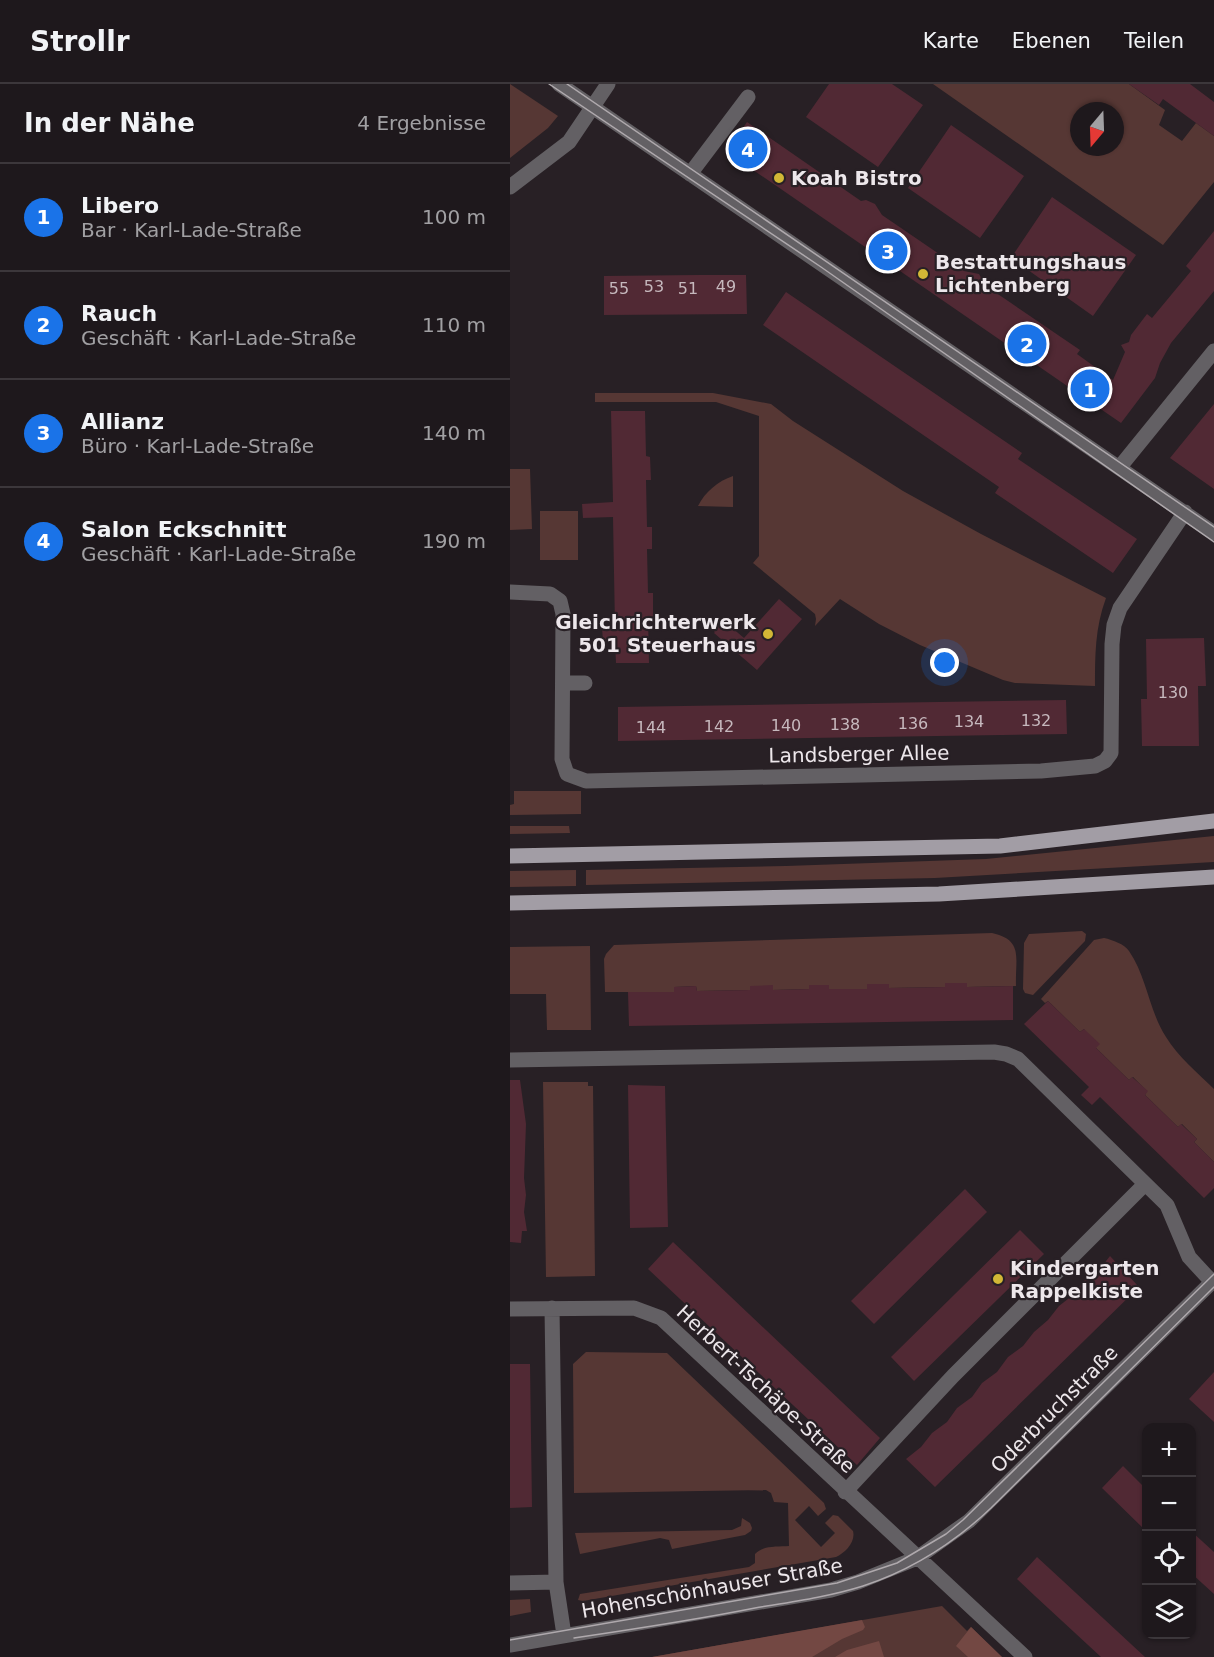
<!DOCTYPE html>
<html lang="de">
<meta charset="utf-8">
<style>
:root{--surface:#1e181c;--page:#2b2529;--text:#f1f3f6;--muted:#a1a0a3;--line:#3c373b;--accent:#1a73e8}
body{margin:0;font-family:"DejaVu Sans",sans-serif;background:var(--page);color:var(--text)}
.controls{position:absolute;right:18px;bottom:18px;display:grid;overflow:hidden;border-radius:12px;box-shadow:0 2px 4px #0004}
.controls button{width:54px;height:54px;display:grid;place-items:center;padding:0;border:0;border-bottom:2px solid var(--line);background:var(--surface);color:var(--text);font:30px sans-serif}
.compass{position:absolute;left:560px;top:18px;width:54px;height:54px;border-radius:50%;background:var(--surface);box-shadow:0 2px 4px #0004;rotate:199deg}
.you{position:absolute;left:435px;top:579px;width:21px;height:21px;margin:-15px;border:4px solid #fff;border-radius:50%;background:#1a73e8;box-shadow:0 0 0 9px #1a73e833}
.badge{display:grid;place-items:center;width:39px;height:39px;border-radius:50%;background:var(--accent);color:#fff;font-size:20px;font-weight:700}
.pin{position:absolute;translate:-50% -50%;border:3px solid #fff;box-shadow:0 2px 6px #0006}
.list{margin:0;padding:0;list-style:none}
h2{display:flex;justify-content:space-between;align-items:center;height:78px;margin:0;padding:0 24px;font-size:26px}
h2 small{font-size:20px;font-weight:400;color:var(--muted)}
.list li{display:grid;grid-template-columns:39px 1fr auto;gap:18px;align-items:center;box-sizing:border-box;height:108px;padding:0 24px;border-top:2px solid var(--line)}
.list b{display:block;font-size:22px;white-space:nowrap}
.list p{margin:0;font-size:20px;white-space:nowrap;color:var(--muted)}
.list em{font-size:20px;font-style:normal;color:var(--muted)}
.icon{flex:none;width:33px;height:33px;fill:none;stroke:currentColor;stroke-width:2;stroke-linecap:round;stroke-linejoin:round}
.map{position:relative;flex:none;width:704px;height:1573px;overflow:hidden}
header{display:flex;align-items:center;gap:36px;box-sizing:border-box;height:84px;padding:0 30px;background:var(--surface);border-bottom:2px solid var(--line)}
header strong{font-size:28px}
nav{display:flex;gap:33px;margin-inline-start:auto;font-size:21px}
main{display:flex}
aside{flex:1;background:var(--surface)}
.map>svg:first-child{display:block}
.green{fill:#563734;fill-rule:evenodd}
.forest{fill:#734843}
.building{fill:#512934}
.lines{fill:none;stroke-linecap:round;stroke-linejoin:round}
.minor{stroke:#636064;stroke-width:15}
.major{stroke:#a29da5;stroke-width:15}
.tram{stroke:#afa9ad;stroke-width:1.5}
.poi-dot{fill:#d2b736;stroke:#282025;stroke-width:2}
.labels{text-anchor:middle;stroke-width:4.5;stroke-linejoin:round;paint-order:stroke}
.number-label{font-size:16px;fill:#c6b8bd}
.poi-label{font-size:20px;font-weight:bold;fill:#ede7eb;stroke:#282025;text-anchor:start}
.street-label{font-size:20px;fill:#ede7eb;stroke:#282025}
</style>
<header>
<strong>Strollr</strong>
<nav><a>Karte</a><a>Ebenen</a><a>Teilen</a></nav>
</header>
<main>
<aside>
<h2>In der Nähe<small>4 Ergebnisse</small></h2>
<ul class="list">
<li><span class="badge">1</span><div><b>Libero</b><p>Bar · Karl-Lade-Straße</p></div><em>100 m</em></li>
<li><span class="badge">2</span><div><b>Rauch</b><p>Geschäft · Karl-Lade-Straße</p></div><em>110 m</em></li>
<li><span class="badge">3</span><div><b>Allianz</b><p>Büro · Karl-Lade-Straße</p></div><em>140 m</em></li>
<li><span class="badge">4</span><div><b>Salon Eckschnitt</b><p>Geschäft · Karl-Lade-Straße</p></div><em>190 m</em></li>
</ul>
</aside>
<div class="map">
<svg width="704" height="1573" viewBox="0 0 704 1573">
<rect width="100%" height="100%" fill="#282025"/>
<!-- green -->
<path class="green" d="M 0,0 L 48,32 L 38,44 L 0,74 Z
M 423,0 L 619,0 L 655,26 L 649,41 L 672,57 L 686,39 L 704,52 L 704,98 L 653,161 ZM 569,27 L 605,27 L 605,63 L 569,63 Z
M 85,309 L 203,309 L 261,320 L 283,337 L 393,407 L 471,450 L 596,514 C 585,544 585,571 585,602 L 505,599 L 493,596 L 410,561 L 369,540 L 330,515 L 305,542 L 306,535 L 305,530 L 243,479 L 249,472 L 249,332 L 206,318 L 85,318 Z
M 0,385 L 20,385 L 22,445 L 0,446 Z
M 223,392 L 223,423 L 188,422 C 195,408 208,397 223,392 Z
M 30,427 L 68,427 L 68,476 L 30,476 Z
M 4,707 L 71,707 L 71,730 L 0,731 L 0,721 L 4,720 Z
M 0,742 L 59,742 L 60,749 L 0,750 Z
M 704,752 L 704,778 L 425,794 L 76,801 L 76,786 L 276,782 L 476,775 Z
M 66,786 L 66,802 L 0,803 L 0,787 Z
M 572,847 L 576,850 L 575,857 L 523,911 L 515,909 L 513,905 L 514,859 L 519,850 Z
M 482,849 C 514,856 505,874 506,902 L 457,903 L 457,899 L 436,899 L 435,903 L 379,904 L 378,900 L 357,900 L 357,905 L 319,905 L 319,901 L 299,901 L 299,905 L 263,906 L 263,902 L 240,906 L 187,907 L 186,902 L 165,903 L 164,908 L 95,908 L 94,875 L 96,870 L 104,861 Z
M 594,854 C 603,856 614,860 619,867 C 637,893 639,927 656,953 C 668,973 688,989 704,1005 L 704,1078 L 684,1058 L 687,1055 L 672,1040 L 668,1043 L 635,1011 L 637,1007 L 623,993 L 619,996 L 586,964 L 574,945 L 570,948 L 538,917 L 535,919 L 531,915 L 584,856 Z
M 80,862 L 81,946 L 37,946 L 36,910 L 0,910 L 0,863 Z
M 33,998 L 78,998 L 78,1002 L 83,1002 L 85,1192 L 36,1193 Z
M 76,1268 L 157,1269 L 314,1419 L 316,1425 L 308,1432 L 299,1422 L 285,1436 L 311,1463 L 325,1449 L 315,1439 L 323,1431 L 328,1432 L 343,1447 C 346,1458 335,1469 326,1473 L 73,1517 L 68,1516 L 70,1510 L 239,1483 L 245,1479 L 245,1470 C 253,1461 268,1463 279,1462 L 278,1419 L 264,1418 L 261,1409 L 256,1406 L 64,1409 L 63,1280 Z
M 232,1434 L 240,1439 L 242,1444 L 241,1447 L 235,1451 L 162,1465 L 159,1456 L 150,1454 L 70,1470 L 65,1449 L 222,1446 L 231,1442 Z
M 20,1515 L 21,1528 L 0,1532 L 0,1516 Z
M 432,1522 L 457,1547 L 461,1543 L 492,1573 L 142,1573 Z"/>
<!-- forest -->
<path class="forest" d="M 352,1536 L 355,1543 L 353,1546 L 332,1555 L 302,1573 L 142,1573 Z
M 461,1543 L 492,1573 L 458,1573 L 446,1562 Z
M 369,1557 L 374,1573 L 325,1573 L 337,1566 Z"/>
<!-- building -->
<path class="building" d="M 319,0 L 382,0 L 413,21 L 368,83 L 296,33 Z
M 619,0 L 680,0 L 704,18 L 704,52 L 653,15 L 649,21 Z
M 237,38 L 351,117 L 356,116 L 365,120 L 372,131 L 454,187 L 469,190 L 476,202 L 570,266 L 567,270 L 603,296 L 615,268 L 611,261 L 619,258 L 621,251 L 637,230 L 642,234 L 681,187 L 676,182 L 704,147 L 704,207 L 661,259 L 650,279 L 645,294 L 611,339 L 217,68 Z
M 441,41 L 514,92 L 470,154 L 398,104 Z
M 542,113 L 626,171 L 583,232 L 501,174 Z
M 189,191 L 236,191 L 237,230 L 94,231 L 94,192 Z
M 276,208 L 512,369 L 508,375 L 627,455 L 603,489 L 485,409 L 489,403 L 253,241 Z
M 704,320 L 704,405 L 660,374 Z
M 101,327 L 135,327 L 136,372 L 140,373 L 141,396 L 136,396 L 137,443 L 142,443 L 142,465 L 137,465 L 138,509 L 143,509 L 143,533 L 138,533 L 139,579 L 106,579 L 105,558 L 93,558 L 92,543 L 105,543 L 103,433 L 73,434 L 72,420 L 103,418 Z
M 269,515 L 292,535 L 247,586 L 204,549 L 205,548 L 199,543 L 208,532 L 234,554 Z
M 694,554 L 696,602 L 688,602 L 689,662 L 632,662 L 631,615 L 637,615 L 636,555 Z
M 556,616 L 557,650 L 108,657 L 108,623 Z
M 435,899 L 457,899 L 457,903 L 503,902 L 503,936 L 119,942 L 118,908 L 164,908 L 164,903 L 186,902 L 187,907 L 240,906 L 240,902 L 263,901 L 263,906 L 299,905 L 299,901 L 319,901 L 319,905 L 357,905 L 357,900 L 379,900 L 379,904 L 435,903 Z
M 538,917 L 570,948 L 574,945 L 590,960 L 586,964 L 619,996 L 622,993 L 638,1007 L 635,1011 L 668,1043 L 671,1040 L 687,1055 L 684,1058 L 704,1078 L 704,1104 L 694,1114 L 590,1013 L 582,1021 L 571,1011 L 579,1003 L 514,940 Z
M 0,996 L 10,996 L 16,1040 L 14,1094 L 16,1111 L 14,1128 L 17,1147 L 12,1147 L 11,1159 L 0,1158 Z
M 118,1001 L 155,1002 L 158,1143 L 120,1144 Z
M 455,1105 L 477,1128 L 364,1240 L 341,1217 Z
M 510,1146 L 534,1170 L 404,1297 L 381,1273 Z
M 163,1158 L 370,1354 L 347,1381 L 138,1185 Z
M 600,1172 L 629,1203 L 425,1403 L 396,1375 L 411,1363 L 422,1349 L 437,1338 L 447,1324 L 462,1313 L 472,1299 L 487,1288 L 498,1273 L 513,1262 L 524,1248 L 538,1236 L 549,1222 L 563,1211 L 574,1197 L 589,1186 Z
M 0,1280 L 20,1280 L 22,1423 L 0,1424 Z
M 704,1288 L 704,1338 L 679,1315 Z
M 613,1382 L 636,1405 L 636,1447 L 592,1404 Z
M 681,1447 L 704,1468 L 704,1510 L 681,1489 Z
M 527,1473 L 553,1497 L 635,1573 L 591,1573 L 525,1512 L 507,1495 Z"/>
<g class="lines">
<!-- minor -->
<path class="minor" d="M 49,0 L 704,449
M 180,90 L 238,13
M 0,103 L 59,58 L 98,0
M 609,384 L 704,267
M 0,508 L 40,510 L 50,517 L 53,530 L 52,675 L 57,690 L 76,697 L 531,687 L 585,682 L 595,677 L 601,669 L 602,560 L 604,541 L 610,524 L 675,428
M 53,599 L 75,599
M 0,976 L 484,968 L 496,970 L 508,975 L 657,1121 L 679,1173 L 702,1198
M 42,1224 L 46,1498 L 54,1551
M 0,1225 L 124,1224 L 151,1234 L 515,1573
M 335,1408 L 443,1292 L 635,1100
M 0,1499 L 46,1498
M 0,1561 L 321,1506 L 348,1498 L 407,1474 L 459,1437 L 704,1196"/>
<!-- major -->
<path class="major" d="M 0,772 L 490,762 L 704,737
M 0,819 L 429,810 L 704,793"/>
<!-- tram -->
<path class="tram" d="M 39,0 L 311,183 L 704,458
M 57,0 L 704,443
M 64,1554 C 125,1545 185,1536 245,1524 C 281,1518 318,1513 353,1502 C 402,1486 444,1459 481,1424 L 704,1203
M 0,1556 L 327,1499 L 387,1479 L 436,1450 L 453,1436 L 704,1190"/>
</g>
<!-- markers -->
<g class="poi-dot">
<circle cx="269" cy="94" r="6"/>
<circle cx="413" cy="190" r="6"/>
<circle cx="258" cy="550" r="6"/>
<circle cx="488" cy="1195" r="6"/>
</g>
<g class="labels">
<!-- number labels -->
<g class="number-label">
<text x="144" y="208">53</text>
<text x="216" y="208">49</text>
<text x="109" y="210">55</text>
<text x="178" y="210">51</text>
<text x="663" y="614">130</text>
<text x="526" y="642">132</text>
<text x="459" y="643">134</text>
<text x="403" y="645">136</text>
<text x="335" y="646">138</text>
<text x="276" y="647">140</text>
<text x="209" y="648">142</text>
<text x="141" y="649">144</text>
</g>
<!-- poi labels -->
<g class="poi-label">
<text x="281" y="101">Koah Bistro</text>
<text x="425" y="185">Bestattungshaus<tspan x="425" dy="23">Lichtenberg</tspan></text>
<text x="246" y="545" text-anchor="end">Gleichrichterwerk<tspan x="246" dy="23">501 Steuerhaus</tspan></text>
<text x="500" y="1191">Kindergarten<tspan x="500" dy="23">Rappelkiste</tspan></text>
</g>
<!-- street labels -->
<g class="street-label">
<text transform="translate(349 670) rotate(-1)" y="7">Landsberger Allee</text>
<text transform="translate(256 1305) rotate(43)" y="7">Herbert-Tschäpe-Straße</text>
<text transform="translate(544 1325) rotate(-45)" y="7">Oderbruchstraße</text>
<text transform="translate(202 1504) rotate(-10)" y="7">Hohenschönhauser Straße</text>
</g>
</g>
</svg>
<div class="controls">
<button>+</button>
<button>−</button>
<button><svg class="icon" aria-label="locate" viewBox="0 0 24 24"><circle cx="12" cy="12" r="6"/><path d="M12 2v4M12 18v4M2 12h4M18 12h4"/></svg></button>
<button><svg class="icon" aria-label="layers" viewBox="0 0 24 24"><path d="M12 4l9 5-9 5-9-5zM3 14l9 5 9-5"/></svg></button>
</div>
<svg class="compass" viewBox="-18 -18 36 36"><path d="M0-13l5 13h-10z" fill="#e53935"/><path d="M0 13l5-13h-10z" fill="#a1a0a3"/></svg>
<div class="you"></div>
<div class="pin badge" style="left:580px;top:305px">1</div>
<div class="pin badge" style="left:517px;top:260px">2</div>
<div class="pin badge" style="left:378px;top:167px">3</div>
<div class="pin badge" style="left:238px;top:65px">4</div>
</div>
</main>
